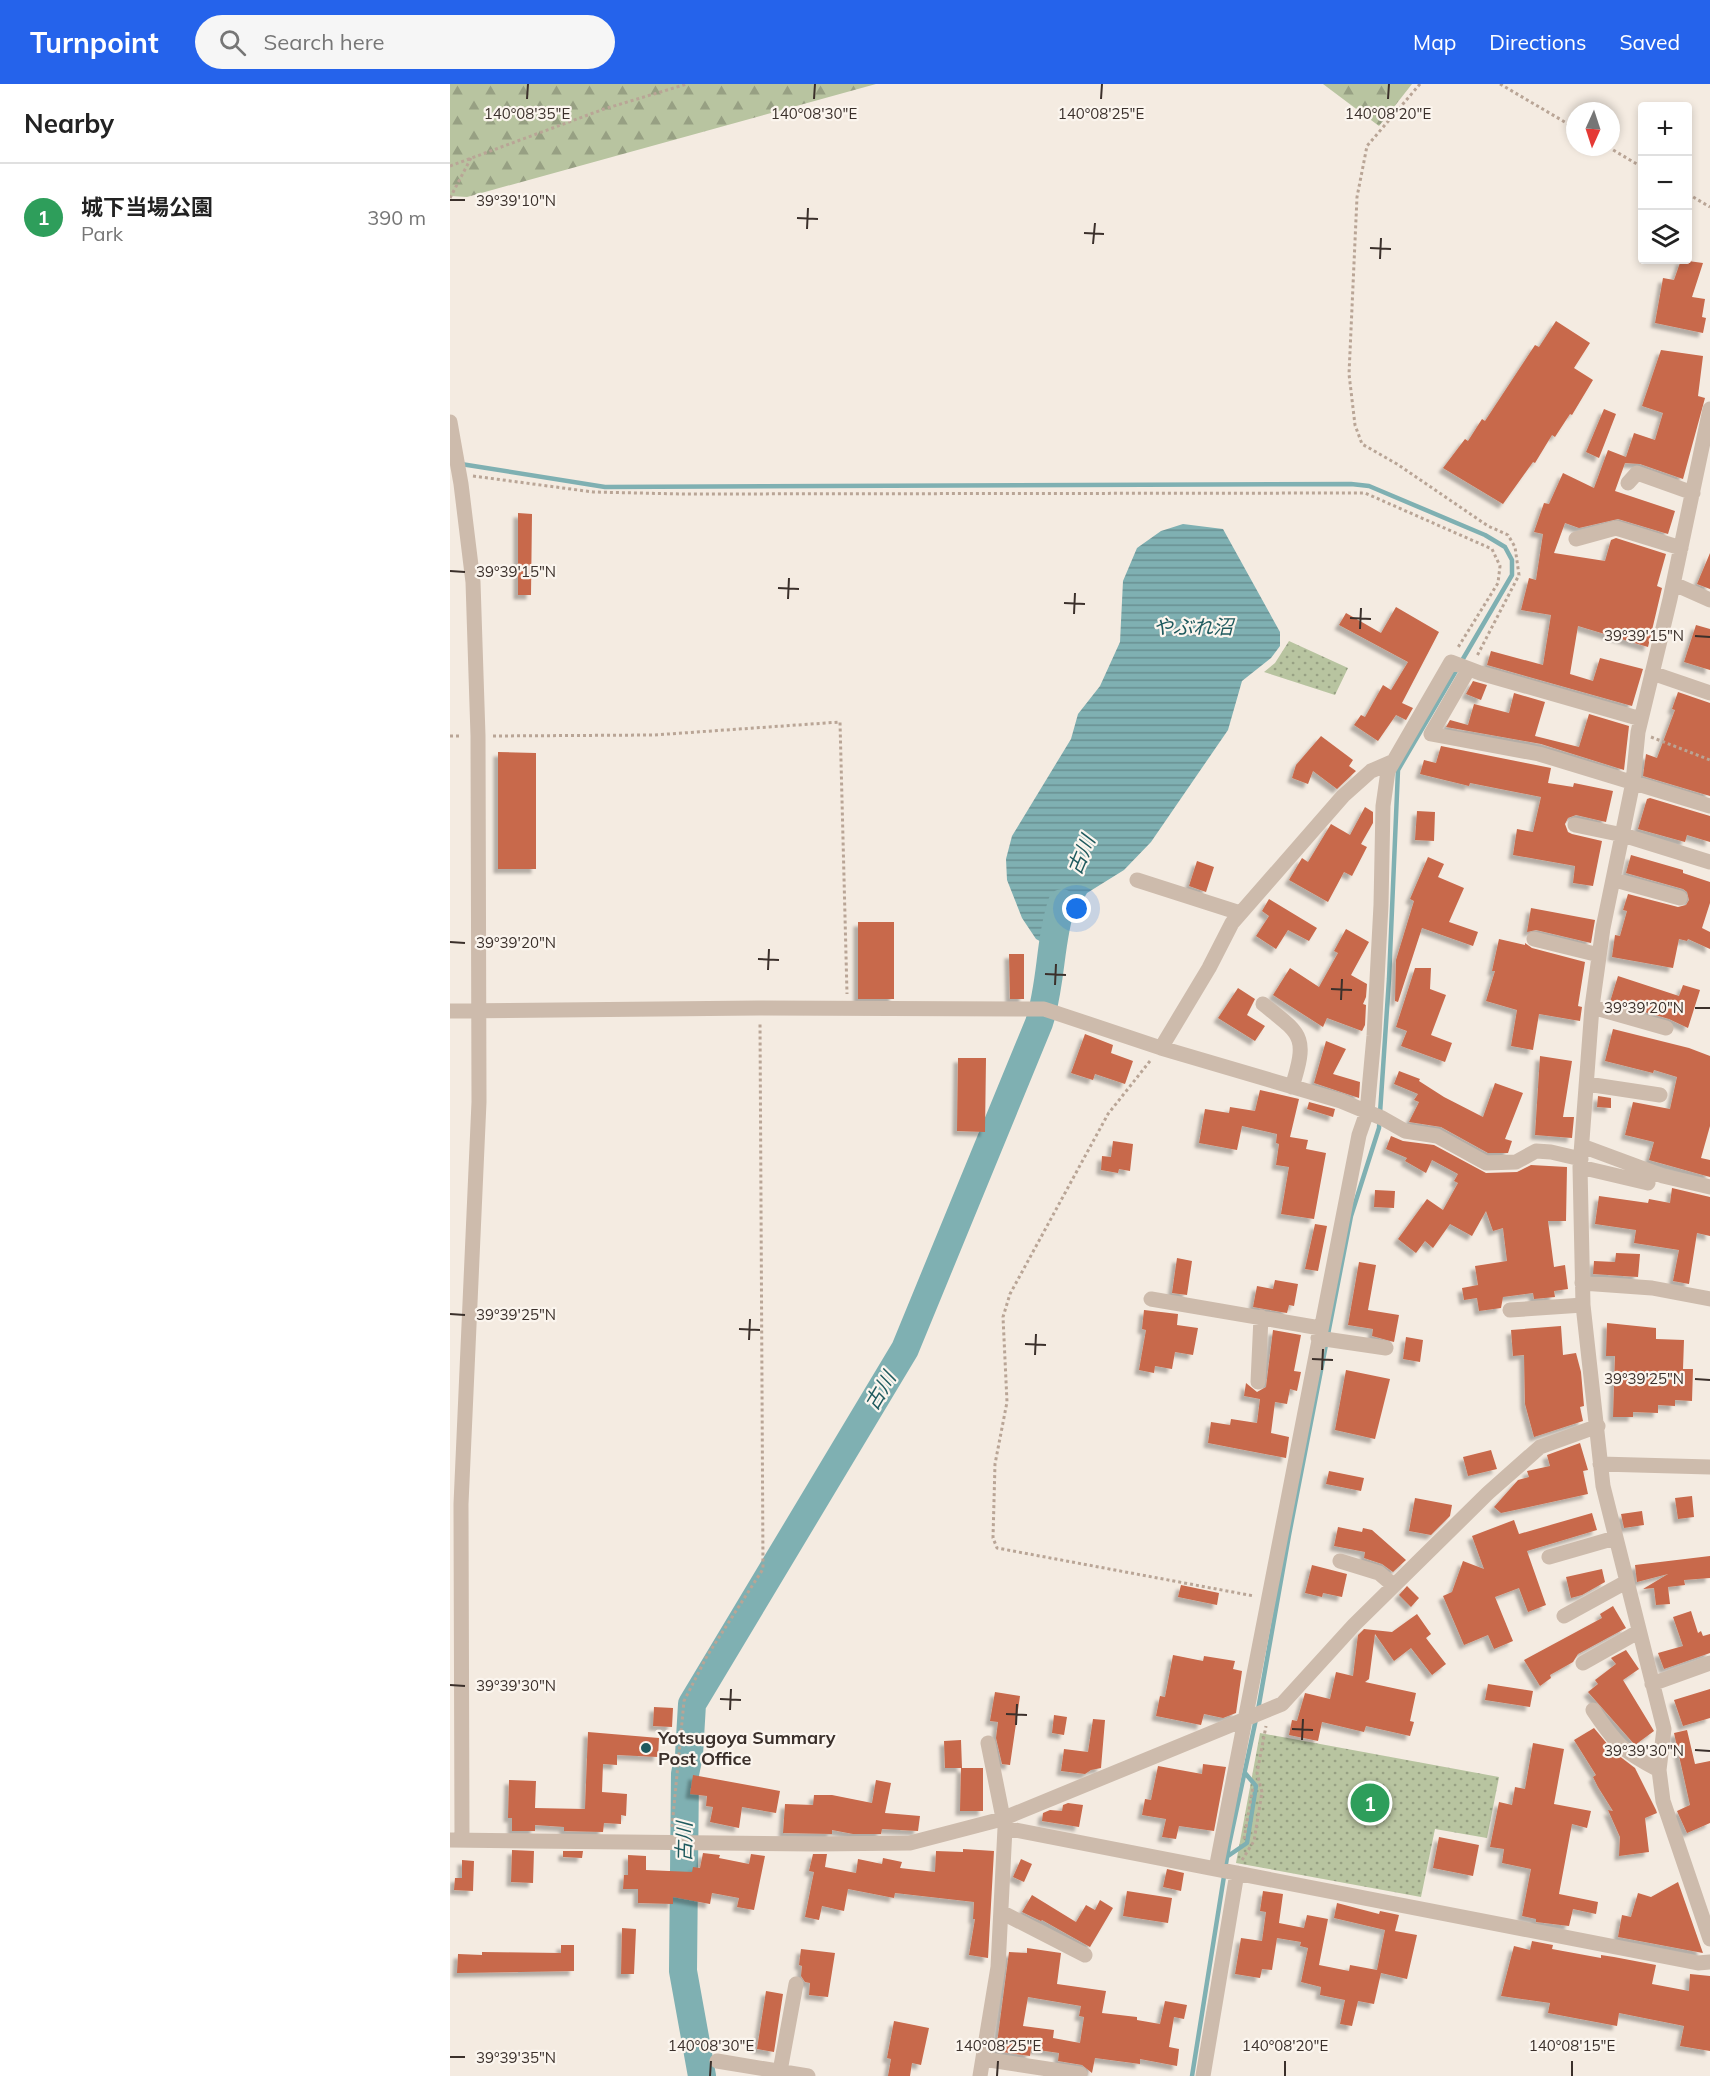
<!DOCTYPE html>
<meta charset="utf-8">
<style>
:root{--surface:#fff;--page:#f6f6f6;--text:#222;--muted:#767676;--line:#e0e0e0;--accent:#2563eb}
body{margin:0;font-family:Mulish,"Noto Sans JP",sans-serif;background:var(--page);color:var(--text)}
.controls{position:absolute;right:18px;top:18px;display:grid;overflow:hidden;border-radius:6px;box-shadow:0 3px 9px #0003}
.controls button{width:54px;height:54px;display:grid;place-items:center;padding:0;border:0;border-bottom:2px solid var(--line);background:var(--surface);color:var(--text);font:30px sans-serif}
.compass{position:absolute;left:1116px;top:18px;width:54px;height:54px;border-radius:50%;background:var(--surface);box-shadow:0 3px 9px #0003;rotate:183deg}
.you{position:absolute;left:627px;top:825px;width:21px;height:21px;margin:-15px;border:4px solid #fff;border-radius:50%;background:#1a73e8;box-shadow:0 0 0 9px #1a73e833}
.badge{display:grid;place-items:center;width:39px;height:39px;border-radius:50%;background:var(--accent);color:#fff;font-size:20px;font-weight:700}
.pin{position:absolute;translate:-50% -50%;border:3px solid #fff;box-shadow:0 2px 6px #0006}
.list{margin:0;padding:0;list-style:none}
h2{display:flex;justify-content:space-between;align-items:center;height:78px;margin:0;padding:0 24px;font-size:26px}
h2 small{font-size:20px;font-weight:400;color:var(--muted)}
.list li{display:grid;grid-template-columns:39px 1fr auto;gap:18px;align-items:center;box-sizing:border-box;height:108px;padding:0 24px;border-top:2px solid var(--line)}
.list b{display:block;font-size:22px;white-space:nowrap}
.list p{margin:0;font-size:20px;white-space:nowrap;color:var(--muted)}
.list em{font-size:20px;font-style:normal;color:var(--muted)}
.icon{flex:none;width:33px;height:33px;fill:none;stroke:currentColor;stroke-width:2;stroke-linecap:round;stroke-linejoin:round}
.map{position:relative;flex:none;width:1260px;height:1992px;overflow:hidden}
header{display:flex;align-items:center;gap:36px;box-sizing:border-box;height:84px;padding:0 30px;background:var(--accent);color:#fff}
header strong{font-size:28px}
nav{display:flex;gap:33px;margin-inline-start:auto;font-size:21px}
.search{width:420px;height:54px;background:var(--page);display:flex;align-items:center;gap:15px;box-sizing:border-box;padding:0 21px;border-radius:33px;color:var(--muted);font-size:22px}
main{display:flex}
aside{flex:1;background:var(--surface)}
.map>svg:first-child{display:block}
.forest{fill:url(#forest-firs)}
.park{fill:url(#park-dots)}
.water{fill:url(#water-rules)}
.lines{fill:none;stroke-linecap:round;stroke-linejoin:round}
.stream{stroke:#7fb0b2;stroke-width:4.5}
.river{stroke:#7fb0b2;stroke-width:28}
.building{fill:#c8694b;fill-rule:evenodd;filter:url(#shadow)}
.path{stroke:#b9a596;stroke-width:3;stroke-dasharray:3 3;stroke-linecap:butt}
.minor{stroke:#cdbbac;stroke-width:15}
.ticks{fill:none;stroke:#3b302b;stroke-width:2}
.poi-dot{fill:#1f5a5e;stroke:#fbf5ee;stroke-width:2}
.labels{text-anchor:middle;stroke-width:4.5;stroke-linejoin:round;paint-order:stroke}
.poi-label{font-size:18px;font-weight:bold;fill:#3b302b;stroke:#fbf5ee;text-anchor:start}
.water-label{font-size:20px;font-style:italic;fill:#1f5a5e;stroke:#fbf5ee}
.ticks-label{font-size:15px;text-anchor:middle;fill:#3b302b;stroke:#fbf5ee;stroke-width:4.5;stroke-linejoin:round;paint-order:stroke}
</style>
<header>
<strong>Turnpoint</strong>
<div class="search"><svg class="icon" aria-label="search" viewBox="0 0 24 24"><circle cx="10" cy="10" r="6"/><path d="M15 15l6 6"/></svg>Search here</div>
<nav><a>Map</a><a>Directions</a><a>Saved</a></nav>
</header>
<main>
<aside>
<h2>Nearby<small></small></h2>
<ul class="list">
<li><span class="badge" style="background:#2e9e5b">1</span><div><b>城下当場公園</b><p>Park</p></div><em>390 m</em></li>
</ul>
</aside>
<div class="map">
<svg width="1260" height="1992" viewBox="0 0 1260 1992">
<defs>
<pattern id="forest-firs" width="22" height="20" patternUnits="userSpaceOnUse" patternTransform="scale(1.5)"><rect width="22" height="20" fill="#b8c4a0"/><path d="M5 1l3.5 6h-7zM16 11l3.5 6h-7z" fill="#97a083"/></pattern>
<pattern id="park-dots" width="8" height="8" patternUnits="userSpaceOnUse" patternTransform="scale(1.5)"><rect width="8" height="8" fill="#b8c4a0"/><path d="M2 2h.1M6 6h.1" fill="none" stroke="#97a083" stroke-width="1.8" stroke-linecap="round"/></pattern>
<pattern id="water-rules" width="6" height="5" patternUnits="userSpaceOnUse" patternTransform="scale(1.5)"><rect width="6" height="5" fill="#7fb0b2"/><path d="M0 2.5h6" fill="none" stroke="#699091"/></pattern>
<filter id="shadow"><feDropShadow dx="-4.5" dy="4.5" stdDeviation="1.5" flood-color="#0004"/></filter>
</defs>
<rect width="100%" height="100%" fill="#f4ebe1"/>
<!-- forest -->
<path class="forest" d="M 0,0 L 426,0 L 17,113 L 0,112 Z
M 873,0 L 962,0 L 929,42 Z"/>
<!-- park -->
<path class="park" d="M 839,557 L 898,584 L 885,611 L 814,588 L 825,579 Z
M 810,1649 L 1049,1693 L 1037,1754 L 985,1745 L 971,1813 L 786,1779 Z"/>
<!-- water -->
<path class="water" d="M 733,440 L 773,445 L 830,548 L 830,562 L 821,574 L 792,597 L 778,646 L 701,758 L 674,786 L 637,809 L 618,841 L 597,861 L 586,855 L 572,834 L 557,796 L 556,775 L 562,752 L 621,655 L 628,630 L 650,602 L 670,558 L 673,497 L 687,464 L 711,447 Z"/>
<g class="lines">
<!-- stream -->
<path class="stream" d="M 11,380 L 155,403 L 901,400 L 919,402 L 1035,451 L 1055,463 L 1062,476 L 1062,491 L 948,686 L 939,895 L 929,1044 L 901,1132 L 839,1451 L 808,1626
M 778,1772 L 797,1759 L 806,1702 L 795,1689
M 742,1992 L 779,1761 L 806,1635"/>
<!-- river -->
<path class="river" d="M 252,1992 L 233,1887 L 235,1690 L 239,1671 L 242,1620 L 455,1265 L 589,939 C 602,899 599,858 612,819"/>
</g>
<!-- building -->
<path class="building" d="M 1231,176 L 1253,179 L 1242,213 L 1255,215 L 1252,233 L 1256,234 L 1253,249 L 1205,239 L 1213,194 L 1224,196 Z
M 1106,237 L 1140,259 L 1124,284 L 1143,296 L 1122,331 L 1120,330 L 1105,353 L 1102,351 L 1085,379 L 1083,378 L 1053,420 L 993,384 L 1015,355 L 1018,357 L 1032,335 L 1035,337 L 1085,261 L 1089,263 Z
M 1211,266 L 1253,272 L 1248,312 L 1255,314 L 1233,395 L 1190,380 L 1175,379 L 1165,407 L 1225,427 L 1218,450 L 1168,435 L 1129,444 L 1115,439 L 1104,469 L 1155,477 L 1161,456 L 1166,454 L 1216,470 L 1207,502 L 1212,504 L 1198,563 L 1128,542 L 1120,590 L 1143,597 L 1150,574 L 1193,585 L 1182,622 L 1037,581 L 1041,567 L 1093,581 L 1101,531 L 1071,526 L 1079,494 L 1086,496 L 1093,450 L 1084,448 L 1094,419 L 1099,420 L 1113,389 L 1144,404 L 1158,366 L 1176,373 L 1184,349 L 1205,356 L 1213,329 L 1192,322 Z
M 1154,325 L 1166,330 L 1149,374 L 1136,368 Z
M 68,429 L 82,430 L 81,511 L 68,511 Z
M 1260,469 L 1260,505 L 1247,500 Z
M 946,523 L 989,548 L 952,619 L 963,624 L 956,636 L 946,631 L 928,657 L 904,641 L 911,631 L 915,633 L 933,601 L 941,606 L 958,578 L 889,541 L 896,529 L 931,549 Z
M 1246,541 L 1260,545 L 1260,586 L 1234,578 Z
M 1023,597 L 1037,601 L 1031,616 L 1016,610 Z
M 1228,608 L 1260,619 L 1260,712 L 1193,692 L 1196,670 L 1207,674 L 1225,626 L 1222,625 Z
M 1064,609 L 1095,618 L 1085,652 L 1129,663 L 1139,630 L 1179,642 L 1174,686 L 1091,660 L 996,643 L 1000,636 L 1018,641 L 1024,620 L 1059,629 Z
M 871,652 L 903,676 L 899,682 L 906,687 L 887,705 L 863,687 L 858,700 L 842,694 L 846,681 Z
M 991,662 L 1101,684 L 1098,699 L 1123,703 L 1124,699 L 1163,707 L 1156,738 L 1126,731 L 1118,734 L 1115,740 L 1118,748 L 1122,750 L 1152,757 L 1143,802 L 1123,799 L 1125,782 L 1063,771 L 1067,745 L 1083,748 L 1091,713 L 1020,699 L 1019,702 L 970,690 L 974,676 L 986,679 Z
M 48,668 L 86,669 L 86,785 L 48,785 Z
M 1200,714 L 1260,732 L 1260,758 L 1237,751 L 1235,758 L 1188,745 L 1197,715 Z
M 915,723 L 923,728 L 923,739 L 911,760 L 917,763 L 902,792 L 894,788 L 878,818 L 839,796 L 852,774 L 858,778 L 881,740 L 900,751 Z
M 967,727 L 985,728 L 984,757 L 965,756 Z
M 1181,771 L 1233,786 L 1233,789 L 1260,798 L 1260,819 L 1252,844 L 1260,848 L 1260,865 L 1238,855 L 1237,857 L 1229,855 L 1223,884 L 1162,873 L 1165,851 L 1170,852 L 1177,827 L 1173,826 L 1178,810 L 1228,823 L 1236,821 L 1239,816 L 1237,808 L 1233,805 L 1176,789 Z
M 978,773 L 994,780 L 988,793 L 1014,804 L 999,838 L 1028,848 L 1023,862 L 972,844 L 948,918 L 945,917 L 946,876 L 964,817 L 960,815 Z
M 747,777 L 764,783 L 756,808 L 739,802 Z
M 819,815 L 867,844 L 859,857 L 838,846 L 826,865 L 806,852 L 819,832 L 812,827 Z
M 1081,824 L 1145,836 L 1141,859 L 1086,846 L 1077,848 Z
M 408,838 L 444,838 L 444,915 L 408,915 Z
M 896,845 L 919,858 L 901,891 L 917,900 L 916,913 L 913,920 L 916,921 L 915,941 L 912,947 L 877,934 L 873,943 L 823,911 L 840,884 L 869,903 L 888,869 L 884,867 Z
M 1049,855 L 1075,861 L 1075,859 L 1082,864 L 1135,878 L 1128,922 L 1132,923 L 1130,937 L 1089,930 L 1083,966 L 1061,962 L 1067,926 L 1036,917 L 1045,887 L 1042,887 Z
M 559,870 L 574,870 L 574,915 L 560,915 Z
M 965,884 L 981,884 L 980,905 L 996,911 L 981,951 L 1002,959 L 995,978 L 951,962 L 957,947 L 946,943 Z
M 1168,892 L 1229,912 L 1233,901 L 1250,906 L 1238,944 L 1219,935 L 1160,918 Z
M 788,904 L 805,915 L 797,931 L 815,942 L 805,957 L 768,934 Z
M 1163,945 L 1239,964 L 1260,972 L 1260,1042 L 1251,1074 L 1260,1076 L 1260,1093 L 1199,1076 L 1204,1058 L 1175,1051 L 1183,1018 L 1220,1025 L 1227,993 L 1204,986 L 1203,989 L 1155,977 Z
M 635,950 L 663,961 L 661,969 L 683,977 L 675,1000 L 645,990 L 643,996 L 621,989 Z
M 876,957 L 896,965 L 883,990 L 910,998 L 909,1014 L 864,999 Z
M 1090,972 L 1122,977 L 1113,1033 L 1124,1033 L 1122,1054 L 1085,1051 Z
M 508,974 L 536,974 L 535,1048 L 507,1047 Z
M 949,987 L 970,995 L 969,997 L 994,1013 L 1033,1033 L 1045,999 L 1073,1009 L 1055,1055 L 1062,1057 L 1058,1069 L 1038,1069 L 991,1043 L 959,1038 L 969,1018 L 964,1016 L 968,1010 L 944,1000 Z
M 810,1006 L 849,1015 L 840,1053 L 858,1056 L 856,1065 L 876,1069 L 864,1135 L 831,1130 L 839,1083 L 826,1081 L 829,1060 L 826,1059 L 827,1050 L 792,1042 L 787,1066 L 749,1059 L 755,1025 L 779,1029 L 780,1023 L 805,1027 Z
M 1148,1012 L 1161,1014 L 1161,1024 L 1147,1023 Z
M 859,1018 L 885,1025 L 883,1033 L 857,1025 Z
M 941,1052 L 953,1057 L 984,1061 L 1036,1089 L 1067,1088 L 1081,1081 L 1117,1083 L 1116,1137 L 1098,1137 L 1104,1183 L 1115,1181 L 1118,1205 L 1104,1207 L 1105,1213 L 1084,1215 L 1083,1209 L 1053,1213 L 1051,1224 L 1029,1227 L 1027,1214 L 1014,1216 L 1012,1204 L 1028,1201 L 1025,1182 L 1057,1177 L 1053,1144 L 1043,1147 L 1036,1127 L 1022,1152 L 1000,1140 L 983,1164 L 975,1157 L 966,1169 L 948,1155 L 977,1115 L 993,1126 L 1008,1099 L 1004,1097 L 1008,1090 L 982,1076 L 976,1089 L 955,1077 L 957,1074 L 936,1065 Z
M 663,1057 L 683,1060 L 680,1087 L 669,1085 L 668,1089 L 651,1086 L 652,1072 L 661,1073 Z
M 1222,1104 L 1260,1113 L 1260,1152 L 1247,1149 L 1239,1200 L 1223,1197 L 1229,1166 L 1184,1159 L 1186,1146 L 1145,1140 L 1149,1112 L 1198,1119 L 1199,1115 L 1220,1119 Z
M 925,1106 L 945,1107 L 944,1124 L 924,1123 Z
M 865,1140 L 877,1142 L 868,1187 L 855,1185 Z
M 1166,1169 L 1190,1170 L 1188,1193 L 1143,1190 L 1144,1177 L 1165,1178 Z
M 727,1174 L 742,1177 L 737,1211 L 722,1209 Z
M 909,1178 L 926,1181 L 918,1226 L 949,1231 L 944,1258 L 922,1252 L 923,1245 L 898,1241 Z
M 825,1196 L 848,1200 L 844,1222 L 839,1221 L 837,1229 L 803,1223 L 807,1202 L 823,1205 Z
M 694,1226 L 728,1230 L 727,1241 L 748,1244 L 743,1271 L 725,1268 L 722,1285 L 705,1282 L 704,1289 L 689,1286 L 696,1246 L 692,1245 Z
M 1157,1239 L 1206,1244 L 1206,1255 L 1234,1256 L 1233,1285 L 1243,1285 L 1242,1317 L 1225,1316 L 1225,1322 L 1208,1321 L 1208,1329 L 1183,1328 L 1183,1333 L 1163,1333 L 1165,1272 L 1156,1272 Z
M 1111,1242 L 1113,1271 L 1126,1269 L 1131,1288 L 1134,1322 L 1130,1323 L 1133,1337 L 1084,1353 L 1075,1320 L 1074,1271 L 1063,1272 L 1061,1246 Z
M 823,1246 L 851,1251 L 844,1287 L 851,1288 L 847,1307 L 840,1305 L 837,1320 L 825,1318 L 821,1349 L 839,1353 L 836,1374 L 758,1359 L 761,1338 L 780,1341 L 781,1335 L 807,1339 L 810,1315 L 794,1312 L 796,1299 L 807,1308 L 816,1303 Z
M 956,1253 L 973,1256 L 970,1278 L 953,1275 Z
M 896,1286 L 940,1295 L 925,1355 L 885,1346 Z
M 1130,1359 L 1138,1386 L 1133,1387 L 1138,1410 L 1051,1429 L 1044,1423 L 1068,1396 L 1079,1393 L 1077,1387 L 1100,1382 L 1097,1371 Z
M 1041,1366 L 1047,1385 L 1018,1392 L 1013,1373 Z
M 879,1387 L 914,1394 L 911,1407 L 876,1400 Z
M 1242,1412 L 1244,1433 L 1228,1435 L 1225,1414 Z
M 965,1414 L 1002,1421 L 1000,1432 L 981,1451 L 959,1447 Z
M 1192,1427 L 1194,1441 L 1174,1444 L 1171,1430 Z
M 1142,1429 L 1147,1446 L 1077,1467 L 1096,1521 L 1078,1528 L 1069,1504 L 1045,1513 L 1063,1557 L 1044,1565 L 1038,1551 L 1014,1561 L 993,1512 L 1002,1508 L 1013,1477 L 1034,1485 L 1022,1452 L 1064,1436 L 1069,1450 Z
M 888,1443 L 912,1448 L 913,1444 L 922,1446 L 956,1476 L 943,1488 L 932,1480 L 914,1474 L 915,1468 L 884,1462 Z
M 1260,1472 L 1260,1494 L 1234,1496 L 1235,1501 L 1218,1503 L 1220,1520 L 1206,1521 L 1204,1504 L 1193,1505 L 1218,1490 L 1187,1498 L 1185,1481 Z
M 862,1481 L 897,1490 L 892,1513 L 873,1509 L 872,1513 L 855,1509 Z
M 1152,1485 L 1155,1498 L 1132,1511 L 1121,1514 L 1116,1493 Z
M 731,1501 L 769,1509 L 767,1521 L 728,1513 Z
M 957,1502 L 969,1514 L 961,1523 L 949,1511 Z
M 1163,1522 L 1176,1544 L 1128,1570 L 1123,1578 L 1100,1591 L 1101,1594 L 1090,1602 L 1074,1576 L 1152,1534 L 1150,1530 Z
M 1241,1527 L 1248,1549 L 1251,1547 L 1253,1552 L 1260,1550 L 1260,1569 L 1214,1585 L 1208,1569 L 1233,1562 L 1223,1533 Z
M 967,1530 L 981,1550 L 976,1554 L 996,1580 L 982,1591 L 961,1564 L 944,1577 L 925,1550 L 919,1595 L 915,1598 L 966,1609 L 960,1637 L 964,1638 L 960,1652 L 916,1642 L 914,1648 L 872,1638 L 868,1657 L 839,1651 L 842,1636 L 847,1637 L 855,1609 L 880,1615 L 886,1588 L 903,1592 L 908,1551 L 914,1545 L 942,1548 Z
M 1176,1566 L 1189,1585 L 1173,1596 L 1204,1647 L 1185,1661 L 1138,1608 L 1148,1600 L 1145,1596 L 1166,1580 L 1161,1574 Z
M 723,1571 L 753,1577 L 754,1572 L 785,1577 L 783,1585 L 792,1587 L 786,1629 L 773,1634 L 754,1630 L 751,1641 L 706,1632 L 710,1612 L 715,1613 Z
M 1038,1600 L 1083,1607 L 1080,1623 L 1035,1616 Z
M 1260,1605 L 1260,1634 L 1233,1642 L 1224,1616 Z
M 545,1608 L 570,1612 L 560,1681 L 552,1680 L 546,1654 L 548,1638 L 540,1637 Z
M 204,1623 L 223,1624 L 222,1643 L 203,1642 Z
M 604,1631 L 617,1633 L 614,1651 L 602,1649 Z
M 643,1635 L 655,1636 L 651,1684 L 641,1686 L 635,1690 L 611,1687 L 614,1665 L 638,1668 Z
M 1144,1644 L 1164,1668 L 1185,1684 L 1206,1726 L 1207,1729 L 1195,1734 L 1199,1768 L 1169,1772 L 1170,1753 L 1158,1726 L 1163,1727 L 1148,1703 L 1143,1693 L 1146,1691 L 1124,1656 Z
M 1237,1646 L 1245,1680 L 1260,1677 L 1260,1739 L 1237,1749 L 1227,1727 L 1240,1721 L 1224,1649 Z
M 138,1648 L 209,1654 L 208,1673 L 167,1671 L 167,1681 L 153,1680 L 152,1708 L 177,1710 L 176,1732 L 171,1731 L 171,1740 L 154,1739 L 153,1748 L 114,1747 L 114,1743 L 85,1741 L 85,1747 L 62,1747 L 62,1734 L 58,1734 L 59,1696 L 86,1697 L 85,1724 L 135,1725 Z
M 511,1656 L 512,1684 L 495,1684 L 494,1657 Z
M 1083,1659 L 1114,1665 L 1104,1720 L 1141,1727 L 1137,1744 L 1122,1740 L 1109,1810 L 1148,1818 L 1146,1830 L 1123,1825 L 1119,1842 L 1086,1838 L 1086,1835 L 1072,1832 L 1081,1785 L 1052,1779 L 1054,1765 L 1040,1763 L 1049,1718 L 1062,1721 L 1065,1703 L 1075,1705 Z
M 753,1680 L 776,1683 L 764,1747 L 729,1742 L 726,1755 L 712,1753 L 716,1735 L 692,1731 L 695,1715 L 701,1716 L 708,1682 L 752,1690 Z
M 511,1684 L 533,1684 L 533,1727 L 510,1727 Z
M 243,1691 L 330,1707 L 326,1729 L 292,1723 L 289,1744 L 260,1738 L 263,1723 L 256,1722 L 257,1712 L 240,1710 Z
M 426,1696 L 441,1699 L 435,1729 L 470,1732 L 468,1747 L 432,1745 L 431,1750 L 403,1750 L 382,1746 L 382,1750 L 333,1749 L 335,1720 L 363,1721 L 364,1711 L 382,1711 L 422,1719 Z
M 618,1719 L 633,1721 L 629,1743 L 592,1737 L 593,1729 L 600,1726 L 612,1727 L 613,1721 Z
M 989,1753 L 1029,1761 L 1023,1792 L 983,1784 Z
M 513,1765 L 544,1767 L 538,1874 L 519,1871 L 525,1835 L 523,1835 L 524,1818 L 445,1809 L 444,1814 L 398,1805 L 394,1827 L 372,1822 L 369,1836 L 355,1833 L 364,1788 L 359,1787 L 363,1770 L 377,1770 L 375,1783 L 406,1789 L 408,1775 L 432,1780 L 433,1774 L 452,1778 L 450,1784 L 485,1788 L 486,1767 L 513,1768 Z
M 62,1766 L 84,1767 L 83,1799 L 61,1798 Z
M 113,1767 L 133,1767 L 132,1774 L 113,1773 Z
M 253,1769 L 270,1771 L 269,1774 L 299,1780 L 301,1770 L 315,1772 L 304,1826 L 287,1823 L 289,1814 L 262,1809 L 260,1820 L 223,1813 L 223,1820 L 188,1819 L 188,1805 L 173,1805 L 174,1791 L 178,1791 L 178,1771 L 196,1772 L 196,1786 L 242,1788 L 243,1783 L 250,1784 Z
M 571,1775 L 582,1780 L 574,1798 L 563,1793 Z
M 12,1776 L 24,1777 L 23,1807 L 4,1806 L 5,1794 L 12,1794 Z
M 717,1785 L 734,1789 L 731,1807 L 713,1803 Z
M 1228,1798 L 1253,1869 L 1168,1853 L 1172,1831 L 1181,1833 L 1188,1809 L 1201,1813 Z
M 677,1807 L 722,1814 L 718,1839 L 673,1832 Z
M 813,1807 L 833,1810 L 829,1839 L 854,1844 L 857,1831 L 878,1835 L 869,1881 L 899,1887 L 900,1881 L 927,1886 L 935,1846 L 884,1834 L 887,1819 L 929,1830 L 930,1827 L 949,1831 L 945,1847 L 967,1851 L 957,1895 L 931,1889 L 924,1920 L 908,1917 L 902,1942 L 890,1940 L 895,1916 L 870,1911 L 871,1903 L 851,1898 L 858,1864 L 850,1862 L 851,1858 L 827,1854 L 822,1886 L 812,1885 L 810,1894 L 785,1890 L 791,1854 L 812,1857 L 816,1828 L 810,1827 Z
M 582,1811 L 626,1838 L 636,1821 L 645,1826 L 650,1816 L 663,1824 L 640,1863 L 592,1836 L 591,1837 L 572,1828 Z
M 172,1844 L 186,1845 L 184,1890 L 171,1890 Z
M 1082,1857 L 1103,1861 L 1102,1865 L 1151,1874 L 1151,1871 L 1164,1873 L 1206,1881 L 1202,1900 L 1239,1907 L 1240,1890 L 1260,1892 L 1260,1967 L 1230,1962 L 1234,1942 L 1169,1929 L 1167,1942 L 1098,1929 L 1100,1919 L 1051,1912 L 1064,1862 L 1080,1866 Z
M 111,1861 L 124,1861 L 124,1887 L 7,1889 L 8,1870 L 32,1871 L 32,1868 L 111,1869 Z
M 577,1864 L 611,1869 L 607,1900 L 656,1907 L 652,1929 L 687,1933 L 687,1936 L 710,1940 L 715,1917 L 737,1921 L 734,1935 L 724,1933 L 719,1963 L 729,1965 L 727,1982 L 690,1975 L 690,1980 L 645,1974 L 642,1989 L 632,1981 L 608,1977 L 609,1969 L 581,1965 L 580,1972 L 546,1967 L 559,1868 L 577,1869 ZM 578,1913 L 631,1922 L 629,1932 L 634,1933 L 630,1959 L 603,1954 L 604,1946 L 573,1942 Z
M 351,1865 L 385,1869 L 378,1913 L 359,1911 L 360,1899 L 355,1898 L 351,1892 L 352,1882 L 349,1881 Z
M 316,1907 L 333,1910 L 324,1968 L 307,1965 Z
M 444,1937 L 479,1944 L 471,1981 L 462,1979 L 460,1992 L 438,1992 L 441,1975 L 437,1974 Z"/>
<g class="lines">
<!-- path -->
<path class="path" d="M 970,0 L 917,62 L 907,113 L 899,290 L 905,341 L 912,360 L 947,380 L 1038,442 L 1058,451 L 1065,463 L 1069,491 L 1027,572
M 1050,0 L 1125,44
M 1158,63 L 1192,83
M 0,82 L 154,25 L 237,0
M 1238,110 L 1260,123
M 0,114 L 21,74
M 23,392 L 143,408 L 233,410 L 915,409 L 1042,465 L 1050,482 L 1048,499 L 1007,565
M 0,652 L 12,652
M 43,652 L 204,651 L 390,638 L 397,910
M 1201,653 L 1260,676
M 700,977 L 658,1030 L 560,1210 L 553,1233 L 557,1318 L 545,1380 L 543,1454 L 547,1464 L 804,1512
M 222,1743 L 234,1617 L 257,1572 L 313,1485 L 310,938
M 794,1755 L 803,1703
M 792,1776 L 804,1757 L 812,1708 L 807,1689 L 816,1642"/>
<!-- minor -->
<path class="minor" d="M 1260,325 L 1220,515 L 1188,648 L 1183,698 L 1153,844 L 1142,923 L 1130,1083 L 1133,1221 L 1153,1402 L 1214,1645 L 1209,1686 L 1213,1717 L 1260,1855
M 0,338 L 11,400 L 23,498 L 28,652 L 29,1018 L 11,1420 L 12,1756
M 1178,399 L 1187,389 L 1243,409
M 1126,455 L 1166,444 L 1231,464
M 1224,500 L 1260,516
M 1018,586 L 981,650 L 1089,670 L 1260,722
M 1202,589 L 1260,609
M 1125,741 L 1173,751 L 1260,778
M 687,796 L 790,829
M 1165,796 L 1230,814
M 1084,855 L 1149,871
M 813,920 C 852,951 858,952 842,1003
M 1142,923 L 1216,944
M 0,927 L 309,924 L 594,925 L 711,964 L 891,1017 L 932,1034 L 955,1047 L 987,1052 L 1036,1079 L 1066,1078 L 1086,1067 L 1101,1068 L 1131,1075
M 711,964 L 759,884 L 782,839 L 893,712 L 921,687 L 942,678
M 1137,1000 L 1210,1011
M 1132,1062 L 1213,1092 L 1260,1103
M 1130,1083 L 1198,1099
M 1132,1199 L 1202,1204 L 1260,1215
M 701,1215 L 870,1244
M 1060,1226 L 1133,1221
M 868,1254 L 936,1264
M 808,1298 L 811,1233
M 1150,1380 L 1260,1383
M 1099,1473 L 1165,1454
M 890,1477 L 929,1489 L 943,1501
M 1114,1532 L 1176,1498
M 1133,1579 L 1188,1548
M 1202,1600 L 1260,1579
M 1143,1626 C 1165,1659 1173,1668 1209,1686
M 555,1744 L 1248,1879 L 1260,1878
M 0,1756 L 366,1760 L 460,1759 L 552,1735 L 832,1620 L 904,1541 L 1038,1409 L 1090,1363 L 1148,1342
M 766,1785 L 909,1051 L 917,1028 L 924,952 L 931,821 L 933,722 L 938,687 L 1001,578 L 1030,589 L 1191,635
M 551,1828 L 635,1871
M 533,1975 L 630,1990
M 267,1977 L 358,1992
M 330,1987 L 346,1900
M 530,1992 L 548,1883 L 555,1744 L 538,1659
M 753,1992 L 787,1789"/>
</g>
<!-- ticks -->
<path class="ticks" d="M 77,15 L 78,0M 364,15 L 365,0M 651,15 L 652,0M 938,15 L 939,0M 0,116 L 15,116M 347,134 L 368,135M 357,145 L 358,124M 634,149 L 654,150M 643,160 L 645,139M 920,164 L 941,165M 930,175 L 931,154M 0,487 L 15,488M 328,504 L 349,505M 338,515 L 339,494M 614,519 L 635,520M 624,530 L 625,509M 900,534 L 921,535M 910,545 L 911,524M 1245,552 L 1260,553M 0,858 L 15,859M 308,875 L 329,876M 318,886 L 319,865M 595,890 L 616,891M 605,901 L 606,880M 881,905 L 902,906M 891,916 L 892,895M 1245,924 L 1260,924M 0,1230 L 15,1231M 289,1245 L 310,1246M 299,1256 L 300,1235M 575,1260 L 596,1261M 585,1271 L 586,1250M 862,1275 L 883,1276M 872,1286 L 873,1265M 1245,1295 L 1260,1296M 0,1601 L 15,1602M 270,1615 L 291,1616M 280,1626 L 281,1605M 556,1630 L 577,1631M 566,1641 L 567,1620M 842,1645 L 863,1646M 852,1656 L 853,1635M 1245,1666 L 1260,1667M 0,1973 L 15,1973M 260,1992 L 261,1977M 547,1992 L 548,1977M 835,1992 L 835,1977M 1122,1992 L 1122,1977"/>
<!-- markers -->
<circle class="poi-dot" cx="196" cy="1664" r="6"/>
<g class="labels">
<!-- poi labels -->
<g class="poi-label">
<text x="208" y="1660">Yotsugoya Summary<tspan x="208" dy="21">Post Office</tspan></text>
</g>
<!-- water labels -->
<g class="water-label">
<text x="743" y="550">やぶれ沼</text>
<text transform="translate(631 771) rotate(-67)" y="7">古川</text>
<text transform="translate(430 1307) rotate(-59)" y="7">古川</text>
<text transform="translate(234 1758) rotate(-89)" y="7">古川</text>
</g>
</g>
<g class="ticks-label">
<text x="77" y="35">140°08'35"E</text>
<text x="364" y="35">140°08'30"E</text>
<text x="651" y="35">140°08'25"E</text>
<text x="938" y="35">140°08'20"E</text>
<text x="66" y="122">39°39'10"N</text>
<text x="66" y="493">39°39'15"N</text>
<text x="1194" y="557">39°39'15"N</text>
<text x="66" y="864">39°39'20"N</text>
<text x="1194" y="929">39°39'20"N</text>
<text x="66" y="1236">39°39'25"N</text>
<text x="1194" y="1300">39°39'25"N</text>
<text x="66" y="1607">39°39'30"N</text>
<text x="1194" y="1672">39°39'30"N</text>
<text x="261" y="1967">140°08'30"E</text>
<text x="548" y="1967">140°08'25"E</text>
<text x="835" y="1967">140°08'20"E</text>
<text x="1122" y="1967">140°08'15"E</text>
<text x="66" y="1979">39°39'35"N</text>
</g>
</svg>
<div class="controls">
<button>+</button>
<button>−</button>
<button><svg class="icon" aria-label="layers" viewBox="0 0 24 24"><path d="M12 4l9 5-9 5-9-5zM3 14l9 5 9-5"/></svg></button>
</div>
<svg class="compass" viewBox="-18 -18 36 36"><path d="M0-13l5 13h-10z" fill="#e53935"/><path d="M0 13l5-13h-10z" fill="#767676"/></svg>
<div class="you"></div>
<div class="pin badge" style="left:920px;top:1719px;background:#2e9e5b">1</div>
</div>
</main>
